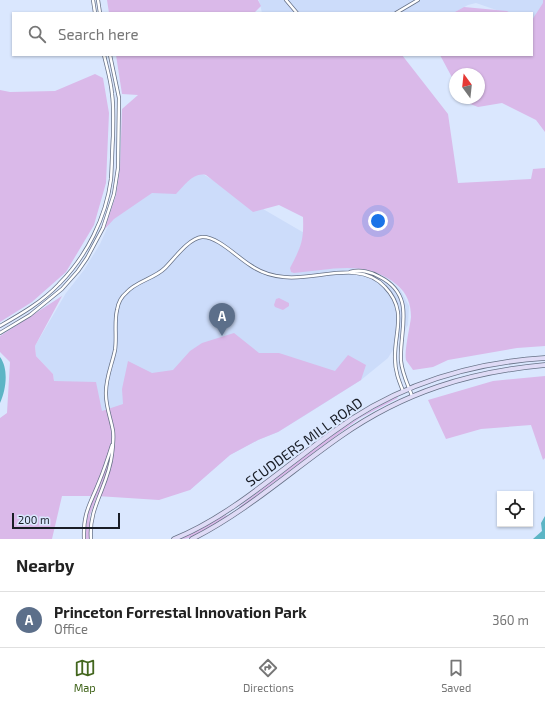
<!DOCTYPE html>
<style>
:root{--surface:#fff;--page:#f6f6f6;--text:#222;--muted:#767676;--line:#e0e0e0;--accent:#43661e}
body{margin:0;font-family:"Exo 2",sans-serif;background:var(--page);color:var(--text)}
.controls{position:absolute;right:12px;bottom:12px;display:grid;overflow:hidden;border-radius:0px;box-shadow:0 1px 3px #0004}
.controls button{width:36px;height:36px;display:grid;place-items:center;padding:0;border:0;border-bottom:1px solid var(--line);background:var(--surface);color:var(--text);font:20px sans-serif}
.compass{position:absolute;left:449px;top:68px;width:36px;height:36px;border-radius:50%;background:var(--surface);box-shadow:0 1px 3px #0004;rotate:345deg}
.scale{position:absolute;left:12px;bottom:10px;width:108px;box-sizing:border-box;padding-left:4px;border:2px solid #191d26;border-top:0;font-size:11px;line-height:14px;white-space:nowrap;color:#191d26;-webkit-text-stroke:3px #dae7fe;paint-order:stroke}
.you{position:absolute;left:378px;top:221px;width:14px;height:14px;margin:-10px;border:3px solid #fff;border-radius:50%;background:#1a73e8;box-shadow:0 0 0 6px #1a73e833}
.badge{display:grid;place-items:center;width:26px;height:26px;border-radius:50%;background:var(--accent);color:#fff;font-size:13px;font-weight:700}
.pin{position:absolute;translate:-50% -33px;filter:drop-shadow(0 1px 2px #0008)}
.pin::after{content:'';position:absolute;top:21px;width:14px;height:12px;background:inherit;clip-path:polygon(0 0,100% 0,50% 100%)}
.list{margin:0;padding:0;list-style:none}
h2{display:flex;justify-content:space-between;align-items:center;height:52px;margin:0;padding:0 16px;font-size:17px}
h2 small{font-size:13px;font-weight:400;color:var(--muted)}
.list li{display:grid;grid-template-columns:26px 1fr auto;gap:12px;align-items:center;box-sizing:border-box;height:56px;padding:0 16px;border-top:1px solid var(--line)}
.list b{display:block;font-size:15px;white-space:nowrap}
.list p{margin:0;font-size:13px;white-space:nowrap;color:var(--muted)}
.list em{font-size:13px;font-style:normal;color:var(--muted)}
.icon{flex:none;width:22px;height:22px;fill:none;stroke:currentColor;stroke-width:2;stroke-linecap:round;stroke-linejoin:round}
.map{position:relative;flex:none;width:545px;height:539px;overflow:hidden}
.search{position:absolute;background:var(--surface);box-shadow:0 1px 3px #0004;left:12px;right:12px;top:12px;height:44px;display:flex;align-items:center;gap:10px;box-sizing:border-box;padding:0 14px;border-radius:0px;color:var(--muted);font-size:15px}
.sheet{height:108px;background:var(--surface)}
nav{display:flex;justify-content:space-around;align-items:center;box-sizing:border-box;height:56px;border-top:1px solid var(--line);background:var(--surface);font-size:11px;color:var(--muted)}
nav a{display:grid;justify-items:center;gap:2px}
nav .on{color:var(--accent)}
.map>svg:first-child{display:block}
.built{fill:#ccdcfa}
.green{fill:#dab9e9}
.water{fill:#5cb5c5}
.lines{fill:none;stroke-linecap:round;stroke-linejoin:round}
.minor-casing{stroke:#677287;stroke-width:4}
.secondary-casing{stroke:#677287;stroke-width:5.5}
.minor{stroke:#fff;stroke-width:2.5}
.secondary{stroke:#dfdbf6;stroke-width:4}
.labels{text-anchor:middle;stroke-width:4;stroke-linejoin:round;paint-order:stroke}
.street-label{font-size:14px;fill:#191d26;stroke:#dae7fe}
</style>
<div class="map">
<svg width="545" height="539" viewBox="0 0 545 539">
<rect width="100%" height="100%" fill="#dae7fe"/>
<!-- built -->
<path class="built" d="M 259,0 L 545,0 L 545,9 L 536,18 L 532,20 L 532,13 L 505,13 L 476,3 L 468,5 L 453,13 L 262,13 Z
M 194,169 L 318,241 L 388,278 L 400,289 L 409,306 L 408,325 L 388,358 L 361,380 L 304,416 L 278,432 L 258,440 L 230,455 L 190,490 L 61,440 L 53,374 L 36,356 L 35,346 L 66,293 L 84,270 L 100,244 L 118,204 Z"/>
<!-- green -->
<path class="green" d="M 107,0 L 258,0 L 261,6 L 254,13 L 109,13 Z
M 543,0 L 545,0 L 545,132 L 536,120 L 502,103 L 478,107 L 465,102 L 463,98 L 479,98 L 479,74 L 455,74 L 455,83 L 440,55 L 532,55 L 532,20 L 543,3 Z
M 464,7 L 507,11 L 510,13 L 453,13 Z
M 116,55 L 402,55 L 448,114 L 458,183 L 531,179 L 533,169 L 545,168 L 545,346 L 517,348 L 448,360 L 433,367 L 413,370 C 411,367 408,363 406,360 C 404,351 410,327 411,317 C 411,304 407,293 397,285 C 366,259 331,270 294,273 L 291,272 L 290,268 C 301,247 304,241 303,217 L 279,205 L 253,212 L 206,175 C 193,172 185,185 176,194 L 152,193 L 114,219 L 104,230 L 116,195 L 120,168 L 122,109 L 138,95 L 122,94 Z
M 95,74 L 103,78 L 109,113 L 106,183 L 94,225 L 66,272 L 32,302 L 0,322 L 0,90 L 10,92 L 55,91 Z
M 62,296 L 35,346 L 36,356 L 53,374 L 54,381 L 96,382 L 102,411 L 123,404 L 122,389 L 128,361 L 152,373 L 173,370 L 190,351 L 202,343 L 234,333 L 259,353 L 279,353 L 335,371 L 348,355 L 366,365 L 361,380 L 278,432 L 258,440 L 230,455 L 190,490 L 159,500 L 97,496 L 90,515 L 89,539 L 86,539 C 85,523 88,511 94,496 L 62,496 L 52,539 L 0,539 L 0,418 L 7,413 L 10,362 L 0,352 L 0,336 Z
M 279,298 L 289,303 L 289,306 L 283,310 L 275,307 L 274,305 L 276,299 Z
M 545,376 L 545,458 L 543,460 L 531,425 L 481,429 L 446,439 L 428,400 L 493,381 Z
M 397,397 L 398,398 L 360,418 L 240,508 L 239,507 C 290,468 338,425 397,397 Z
M 226,515 L 227,516 C 213,524 197,539 181,539 Z"/>
<!-- water -->
<path class="water" d="M 0,357 C 9,369 6,390 0,403 Z
M 545,516 L 545,539 L 533,539 L 542,531 L 541,523 Z"/>
<g class="lines">
<defs>
<path id="minor" d="M 93,0 L 95,13
M 98,0 L 100,13
M 286,0 L 297,13
M 396,13 L 418,0
M 350,272 C 360,269 372,272 380,277 C 417,296 399,330 401,361 C 402,373 408,385 412,396
M 0,326 C 21,314 42,302 59,284 C 87,256 106,217 111,179 C 112,165 112,150 113,136 C 113,122 114,108 112,94 C 111,81 107,68 104,55
M 0,333 L 30,315 L 62,289 L 78,271 L 87,258 L 103,228 L 114,194 L 118,168 L 119,98 L 110,55
M 84,539 C 83,512 90,505 99,482 C 104,470 108,458 112,445
M 91,539 C 88,507 109,485 112,454 C 113,446 114,438 113,431 C 111,419 106,407 106,395 C 105,379 112,365 115,350 C 117,337 114,323 117,310 C 118,304 121,297 126,293 C 136,281 154,279 165,268 C 174,259 189,238 202,237 C 217,236 237,257 250,265 C 260,272 272,276 284,277 C 316,281 360,259 385,287 C 408,311 394,332 395,359 C 395,371 399,381 403,391"/>
<path id="secondary" d="M 174,539 C 230,517 284,467 333,432 C 395,386 469,363 545,358
M 192,539 C 246,512 292,470 341,436 C 404,392 469,372 545,365"/>
</defs>
<!-- minor casing -->
<use href="#minor" class="minor-casing"/>
<!-- secondary casing -->
<use href="#secondary" class="secondary-casing"/>
<!-- minor -->
<use href="#minor" class="minor"/>
<!-- secondary -->
<use href="#secondary" class="secondary"/>
</g>
<g class="labels">
<!-- street labels -->
<g class="street-label">
<text transform="translate(304 442) rotate(-36)" y="5">SCUDDERS MILL ROAD</text>
</g>
</g>
</svg>
<div class="controls">
<button><svg class="icon" aria-label="locate" viewBox="0 0 24 24"><circle cx="12" cy="12" r="6"/><path d="M12 2v4M12 18v4M2 12h4M18 12h4"/></svg></button>
</div>
<svg class="compass" viewBox="-18 -18 36 36"><path d="M0-13l5 13h-10z" fill="#e53935"/><path d="M0 13l5-13h-10z" fill="#767676"/></svg>
<div class="scale">200 m</div>
<div class="you"></div>
<div class="pin badge" style="left:222px;top:336px;background:#5c6f8a">A</div>
<div class="search"><svg class="icon" aria-label="search" viewBox="0 0 24 24"><circle cx="10" cy="10" r="6"/><path d="M15 15l6 6"/></svg>Search here</div>
</div>
<section class="sheet">
<h2>Nearby<small></small></h2>
<ul class="list">
<li><span class="badge" style="background:#5c6f8a">A</span><div><b>Princeton Forrestal Innovation Park</b><p>Office</p></div><em>360 m</em></li>
</ul>
</section>
<nav>
<a class="on"><svg class="icon" aria-label="map" viewBox="0 0 24 24"><path d="M3 6l6-2 6 2 6-2v14l-6 2-6-2-6 2zM9 4v14M15 6v14"/></svg>Map</a>
<a><svg class="icon" aria-label="directions" viewBox="0 0 24 24"><path d="M12 3l9 9-9 9-9-9zM9 14v-3h6M13 9l2 2-2 2"/></svg>Directions</a>
<a><svg class="icon" aria-label="saved" viewBox="0 0 24 24"><path d="M7 4h10v16l-5-4-5 4z"/></svg>Saved</a>
</nav>
